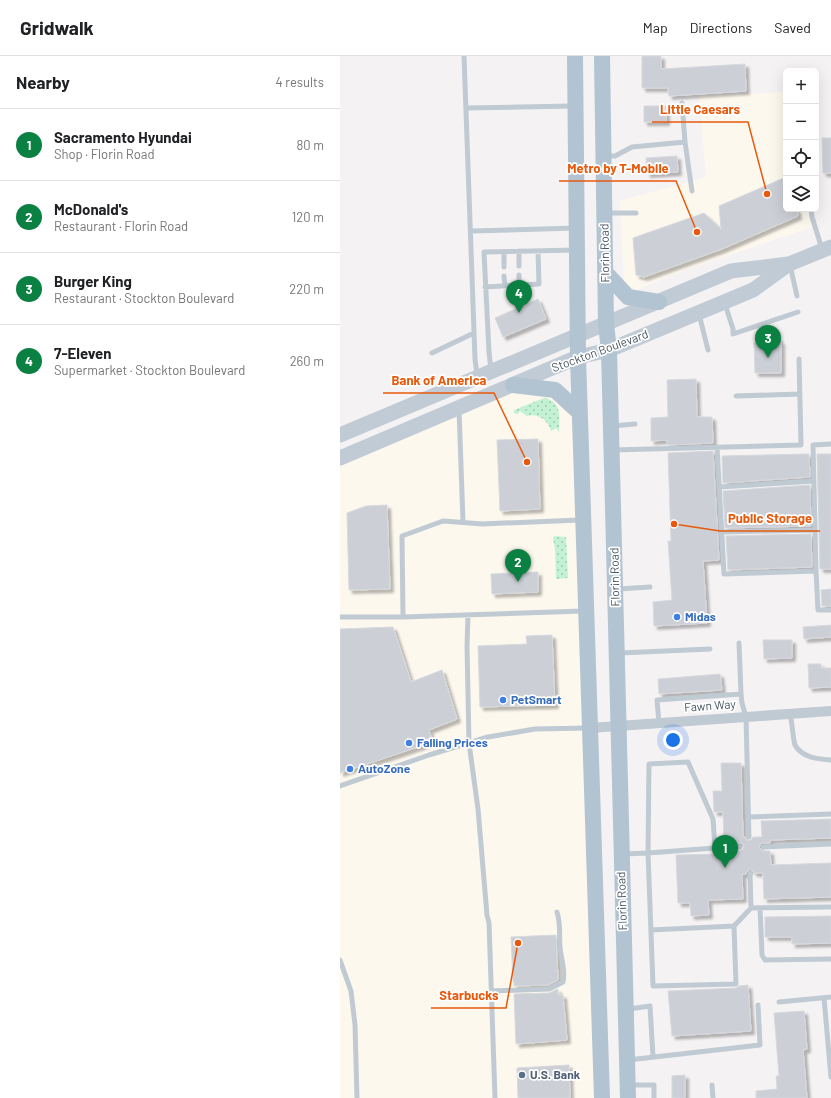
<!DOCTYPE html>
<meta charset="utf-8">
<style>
:root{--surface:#fff;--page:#f6f6f6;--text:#202124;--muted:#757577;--line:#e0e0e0;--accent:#0b8043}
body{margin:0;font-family:Barlow,sans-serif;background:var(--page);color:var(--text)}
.controls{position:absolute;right:12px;top:12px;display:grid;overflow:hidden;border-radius:6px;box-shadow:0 4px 16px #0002}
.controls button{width:36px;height:36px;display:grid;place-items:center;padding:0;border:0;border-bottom:1px solid var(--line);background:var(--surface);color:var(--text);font:20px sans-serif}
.you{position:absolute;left:333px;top:684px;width:14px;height:14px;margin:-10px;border:3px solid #fff;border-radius:50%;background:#1a73e8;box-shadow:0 0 0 6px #1a73e833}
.badge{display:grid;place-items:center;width:26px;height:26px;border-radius:50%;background:var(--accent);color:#fff;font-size:13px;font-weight:700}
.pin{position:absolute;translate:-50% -33px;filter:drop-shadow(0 1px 2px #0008)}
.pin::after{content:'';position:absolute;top:21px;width:14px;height:12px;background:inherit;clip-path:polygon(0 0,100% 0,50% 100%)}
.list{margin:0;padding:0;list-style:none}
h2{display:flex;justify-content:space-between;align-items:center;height:52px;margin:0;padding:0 16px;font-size:17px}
h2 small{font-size:13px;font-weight:400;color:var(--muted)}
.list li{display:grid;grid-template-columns:26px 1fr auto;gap:12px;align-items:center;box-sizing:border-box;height:72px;padding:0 16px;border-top:1px solid var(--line)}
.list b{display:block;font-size:15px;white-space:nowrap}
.list p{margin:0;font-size:13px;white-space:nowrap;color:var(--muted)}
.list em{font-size:13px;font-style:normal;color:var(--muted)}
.icon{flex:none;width:22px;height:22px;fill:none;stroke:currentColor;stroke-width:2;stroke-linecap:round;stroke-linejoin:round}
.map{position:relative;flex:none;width:491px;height:1042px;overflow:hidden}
header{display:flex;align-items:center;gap:24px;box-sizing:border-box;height:56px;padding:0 20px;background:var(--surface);border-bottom:1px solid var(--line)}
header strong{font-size:19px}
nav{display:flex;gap:22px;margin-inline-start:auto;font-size:14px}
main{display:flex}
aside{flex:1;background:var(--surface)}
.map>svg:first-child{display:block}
.commercial{fill:#fdf8ee}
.grass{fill:url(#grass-dots)}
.building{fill:#cccfd5;stroke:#d6d9de;filter:url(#shadow)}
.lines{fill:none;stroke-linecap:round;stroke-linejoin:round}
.service{stroke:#c0cad2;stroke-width:5}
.minor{stroke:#c0cad2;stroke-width:10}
.secondary{stroke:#c0cbd6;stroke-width:15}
.primary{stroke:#b2c3d1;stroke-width:16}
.shop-dot{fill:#3f7fe0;stroke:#fff;stroke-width:1.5}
.service-dot{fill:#5c6f8a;stroke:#fff;stroke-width:1.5}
.labels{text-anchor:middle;stroke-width:3.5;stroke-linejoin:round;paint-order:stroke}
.street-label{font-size:12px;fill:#495661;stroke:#fff}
.shop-label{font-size:12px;font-weight:bold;fill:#366cbe;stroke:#fff;text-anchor:start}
.service-label{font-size:12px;font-weight:bold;fill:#4e5e75;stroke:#fff;text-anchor:start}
.leader{fill:none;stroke:#e8590c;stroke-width:1.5}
.callout-dot{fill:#e8590c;stroke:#fff;stroke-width:1.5}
.callout-label{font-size:13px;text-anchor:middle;font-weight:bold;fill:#e8590c;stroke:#fff;stroke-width:3.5;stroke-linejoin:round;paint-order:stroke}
</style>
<header>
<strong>Gridwalk</strong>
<nav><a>Map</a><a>Directions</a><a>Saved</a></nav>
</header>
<main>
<aside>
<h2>Nearby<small>4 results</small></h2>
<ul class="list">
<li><span class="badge">1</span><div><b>Sacramento Hyundai</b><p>Shop · Florin Road</p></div><em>80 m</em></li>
<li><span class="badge">2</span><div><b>McDonald's</b><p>Restaurant · Florin Road</p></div><em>120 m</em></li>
<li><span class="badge">3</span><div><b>Burger King</b><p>Restaurant · Stockton Boulevard</p></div><em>220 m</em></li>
<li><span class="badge">4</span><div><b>7-Eleven</b><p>Supermarket · Stockton Boulevard</p></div><em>260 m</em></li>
</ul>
</aside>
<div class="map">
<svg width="491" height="1042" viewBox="0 0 491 1042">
<defs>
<pattern id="grass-dots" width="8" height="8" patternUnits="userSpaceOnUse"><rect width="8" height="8" fill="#c2f2d3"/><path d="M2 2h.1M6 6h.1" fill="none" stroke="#a0c7af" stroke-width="1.8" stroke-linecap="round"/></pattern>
<filter id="shadow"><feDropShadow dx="3.5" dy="3.5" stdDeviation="1" flood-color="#0004"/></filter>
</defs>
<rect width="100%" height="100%" fill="#f5f2f3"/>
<!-- commercial -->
<path class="commercial" d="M 446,36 L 446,153 L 474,153 L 475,170 L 337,217 L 297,234 L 284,228 L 280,145 L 366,121 L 359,40 Z
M 173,329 L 215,334 L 240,357 L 263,1042 L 0,1042 L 0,402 Z"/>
<!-- grass -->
<path class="grass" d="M 204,342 C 223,346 219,361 219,376 L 216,372 L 211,375 C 208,364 198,357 187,360 L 180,355 L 178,358 L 174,357 L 174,354 Z
M 214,480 L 226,481 L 228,522 L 216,523 L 215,493 L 213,483 Z"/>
<!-- building -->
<path class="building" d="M 302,0 L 321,0 L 321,13 L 405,8 L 406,35 L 329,40 L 328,32 L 302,32 Z
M 304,50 L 326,50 L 326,66 L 304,66 Z
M 482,82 L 491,82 L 491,117 L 483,117 Z
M 337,100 L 338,116 L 307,118 L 306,102 Z
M 446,121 L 446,153 L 457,153 L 458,160 L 382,193 L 304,221 L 296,219 L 293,182 L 364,157 L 381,173 L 379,150 Z
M 198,243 L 206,263 L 163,281 L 155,262 Z
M 439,282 L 439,285 L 441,285 L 441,317 L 415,317 L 414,287 L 427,287 L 427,283 Z
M 356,323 L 357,361 L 372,361 L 373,387 L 327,389 L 327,384 L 311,385 L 311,362 L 328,361 L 327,324 Z
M 198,383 L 200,453 L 160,455 L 157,384 Z
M 373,395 L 379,504 L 363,505 L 367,567 L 314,570 L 313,546 L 332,544 L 328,485 L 331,485 L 328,397 Z
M 466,398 L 469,398 L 470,421 L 383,427 L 382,400 Z
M 477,398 L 491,398 L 491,513 L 480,513 Z
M 470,429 L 471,470 L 385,472 L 383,435 Z
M 47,449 L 50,533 L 9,534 L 7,457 L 26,450 Z
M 471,478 L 472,511 L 388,514 L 386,480 Z
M 198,516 L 198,536 L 152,538 L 151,518 Z
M 491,533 L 491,550 L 482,550 L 481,534 Z
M 491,569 L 491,581 L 464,583 L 463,571 Z
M 53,571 L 71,626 L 102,614 L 117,663 L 89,674 L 93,686 L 0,717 L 0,573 Z
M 212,579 L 215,649 L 140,651 L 138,590 L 187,588 L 186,580 Z
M 423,584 L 452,584 L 452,602 L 424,603 Z
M 468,608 L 481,608 L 481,612 L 491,612 L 491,631 L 469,632 Z
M 380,618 L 382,634 L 319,638 L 318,623 Z
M 381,707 L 401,707 L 403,781 L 405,781 L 407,785 L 411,784 L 413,781 L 422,781 L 421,765 L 491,763 L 491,782 L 430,784 L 430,787 L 421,787 L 419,791 L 422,795 L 430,795 L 431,809 L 491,807 L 491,841 L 424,843 L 423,817 L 414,817 L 412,814 L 410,813 L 407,815 L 406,818 L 402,818 L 403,843 L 368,844 L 369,859 L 351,860 L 350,847 L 338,847 L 336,799 L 384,798 L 384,796 L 400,795 L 404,792 L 404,789 L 401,787 L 384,788 L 383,756 L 374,756 L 374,754 L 373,735 L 382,735 Z
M 491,860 L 491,887 L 452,888 L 452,881 L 425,881 L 425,861 Z
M 216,879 L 218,924 L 208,929 L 174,930 L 174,926 L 173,926 L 171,881 Z
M 408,929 L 411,975 L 332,980 L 328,935 L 396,932 L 399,930 Z
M 218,933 L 218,939 L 223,939 L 227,984 L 176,988 L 174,938 L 209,937 Z
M 464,955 L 467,993 L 463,994 L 467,1042 L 416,1042 L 416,1035 L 437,1033 L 436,1020 L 439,1020 L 434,957 Z
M 229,1009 L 230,1042 L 178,1042 L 177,1012 Z
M 345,1019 L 345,1042 L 332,1042 L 332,1020 Z"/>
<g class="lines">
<!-- service -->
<path class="service" d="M 124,0 L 135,303 L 137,319
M 342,47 L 345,86
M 126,52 L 233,50
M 265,100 L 275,100 L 292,91 L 345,86 L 352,135
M 471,153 L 472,161 L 482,193
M 267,157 L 296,157
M 131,175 L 236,172
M 179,195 L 179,210
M 164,196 L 164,211
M 450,209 L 457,240
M 164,220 L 165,230
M 179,229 L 179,219
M 145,231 L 199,228 L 198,195
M 385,248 L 393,273 L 393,278 L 458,256
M 359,258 L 368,294
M 92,297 L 134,277
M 151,314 L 149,296 L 144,196 L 236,194
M 396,340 L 460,338
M 119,353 L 123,466
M 272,370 L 295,368
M 377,391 L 384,518 L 476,515 L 473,389 L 491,388
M 273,394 L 461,389 L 459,303
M 379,431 L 474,425
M 381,476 L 475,474
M 476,515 L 478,554 L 491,554
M 278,533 L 310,531
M 128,559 L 127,590 L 129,687 L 138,753 L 147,859 L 149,867 L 155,1042
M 0,561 L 63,561 L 243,555
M 63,561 L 62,480 L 103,465 L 142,468 L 240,464
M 399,587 L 401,638
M 280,597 L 370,593
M 450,658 C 452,665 453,683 455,689 C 462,702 479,703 491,704
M 319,667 L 317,644 L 401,638 L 402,647 L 406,661 L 409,781
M 348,706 L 373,763 L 375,792 L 308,797 L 309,708 Z
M 0,730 L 89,699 L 148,681 L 195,673 L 247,672
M 409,761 L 491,758
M 423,791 L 491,788
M 375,792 L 400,791
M 284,798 L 308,797 L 313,930 L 396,928 L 394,870 L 311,874
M 410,817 L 411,852
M 420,852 L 422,899 L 425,904 L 491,903
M 394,870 L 411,852 L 491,851
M 0,904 L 11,935 L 15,969 L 17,1042
M 151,935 L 209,933 L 223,926 C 226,915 221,903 220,891 C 219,879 221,868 217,856
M 484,942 L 491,1021
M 439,946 L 491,941
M 289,953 L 310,950 L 313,1001
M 288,1004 L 420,989 L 418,949
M 290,1029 L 314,1029 L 314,1042
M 372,1029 L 373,1042"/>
<!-- minor -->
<path class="minor" d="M 250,672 L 491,655"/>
<!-- secondary -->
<path class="secondary" d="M 0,379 L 391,215 L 448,208
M 0,402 L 238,301 L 269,294 L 413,234 L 449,208 L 491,191"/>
<!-- primary -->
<path class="primary" d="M 235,0 L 238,301 L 262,1042
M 262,0 L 266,268 L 269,294 L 288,1042
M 265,216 L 288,241 L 319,246
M 173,329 L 215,334 L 240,357"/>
</g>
<!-- markers -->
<g class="shop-dot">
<circle cx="337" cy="561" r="4"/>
<circle cx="163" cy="644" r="4"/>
<circle cx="69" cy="687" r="4"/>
<circle cx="10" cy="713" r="4"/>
</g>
<circle class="service-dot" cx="182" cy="1019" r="4"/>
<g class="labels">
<!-- street labels -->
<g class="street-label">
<text transform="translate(265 197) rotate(-91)" y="4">Florin Road</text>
<text transform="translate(260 295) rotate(-20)" y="4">Stockton Boulevard</text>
<text transform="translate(275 521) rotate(-91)" y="4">Florin Road</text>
<text transform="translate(370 650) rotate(-4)" y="4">Fawn Way</text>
<text transform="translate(282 845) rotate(-92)" y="4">Florin Road</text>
</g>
<!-- shop labels -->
<g class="shop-label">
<text x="345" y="565">Midas</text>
<text x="171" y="648">PetSmart</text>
<text x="77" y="691">Falling Prices</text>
<text x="18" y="717">AutoZone</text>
</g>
<!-- service labels -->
<g class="service-label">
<text x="190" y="1023">U.S. Bank</text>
</g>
</g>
<!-- callouts -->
<path class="leader" d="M427 138L408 66H312M357 176L336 125H219M187 406L154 337H43M334 468L380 475H480M178 887L166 952H91"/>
<g class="callout-dot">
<circle cx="427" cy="138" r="4"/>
<circle cx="357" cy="176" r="4"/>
<circle cx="187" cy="406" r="4"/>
<circle cx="334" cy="468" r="4"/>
<circle cx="178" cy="887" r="4"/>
</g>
<g class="callout-label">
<text x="360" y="58">Little Caesars</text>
<text x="278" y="117">Metro by T-Mobile</text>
<text x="99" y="329">Bank of America</text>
<text x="430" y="467">Public Storage</text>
<text x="129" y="944">Starbucks</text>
</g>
</svg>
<div class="controls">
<button>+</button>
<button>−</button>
<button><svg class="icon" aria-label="locate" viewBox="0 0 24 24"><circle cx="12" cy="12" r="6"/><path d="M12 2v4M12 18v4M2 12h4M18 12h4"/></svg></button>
<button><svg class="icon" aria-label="layers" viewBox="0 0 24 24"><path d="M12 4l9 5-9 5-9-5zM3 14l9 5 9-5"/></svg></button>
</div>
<div class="you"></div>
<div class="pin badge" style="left:385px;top:812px">1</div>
<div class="pin badge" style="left:178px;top:526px">2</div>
<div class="pin badge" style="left:428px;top:302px">3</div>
<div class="pin badge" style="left:179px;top:257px">4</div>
</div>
</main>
